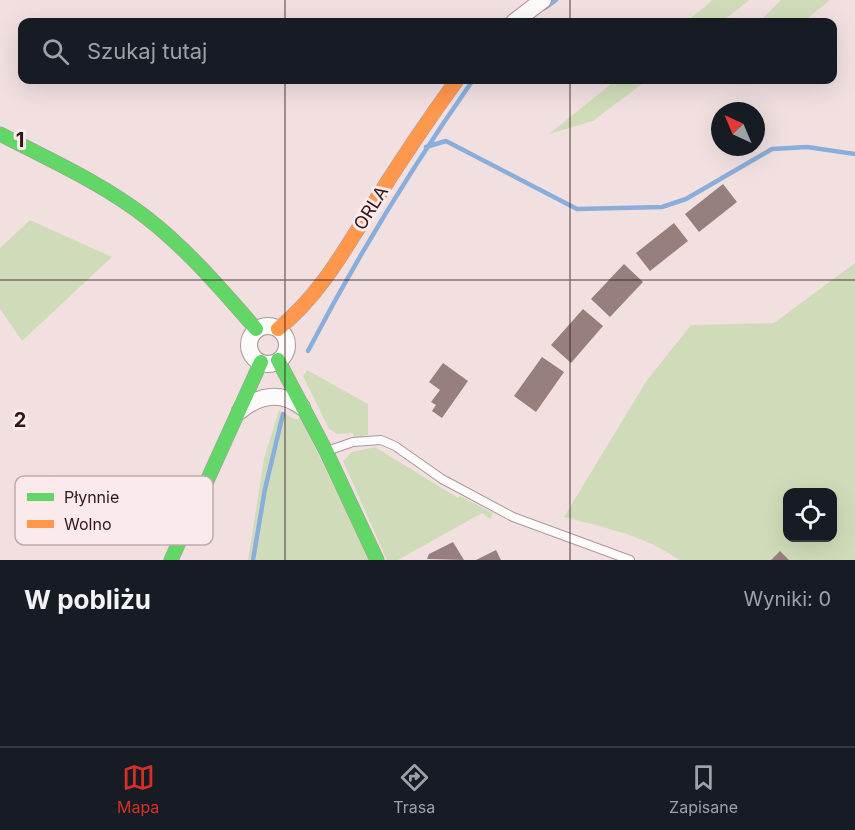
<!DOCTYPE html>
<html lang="pl">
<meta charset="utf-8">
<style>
:root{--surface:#171b24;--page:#242831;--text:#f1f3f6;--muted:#9ea1a6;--line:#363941;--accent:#d93025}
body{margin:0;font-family:Inter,sans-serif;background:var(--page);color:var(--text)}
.controls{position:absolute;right:18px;bottom:18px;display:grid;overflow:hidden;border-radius:12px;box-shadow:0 6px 24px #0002}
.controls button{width:54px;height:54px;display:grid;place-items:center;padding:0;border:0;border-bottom:2px solid var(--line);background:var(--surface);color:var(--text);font:30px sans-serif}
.compass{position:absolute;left:711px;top:102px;width:54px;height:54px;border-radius:50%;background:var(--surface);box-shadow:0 6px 24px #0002;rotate:316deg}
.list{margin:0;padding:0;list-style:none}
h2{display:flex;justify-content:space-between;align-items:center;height:78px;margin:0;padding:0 24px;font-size:26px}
h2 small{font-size:20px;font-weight:400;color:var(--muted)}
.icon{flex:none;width:33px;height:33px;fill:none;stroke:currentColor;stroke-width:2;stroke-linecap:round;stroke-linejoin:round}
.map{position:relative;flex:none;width:855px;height:560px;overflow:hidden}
.search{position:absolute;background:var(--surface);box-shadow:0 6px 24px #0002;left:18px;right:18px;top:18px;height:66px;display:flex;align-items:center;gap:15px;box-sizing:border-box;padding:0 21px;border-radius:12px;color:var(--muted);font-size:22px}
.sheet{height:186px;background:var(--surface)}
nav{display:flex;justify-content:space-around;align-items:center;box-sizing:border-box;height:84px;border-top:2px solid var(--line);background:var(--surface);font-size:16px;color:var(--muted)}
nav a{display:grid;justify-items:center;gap:3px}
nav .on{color:var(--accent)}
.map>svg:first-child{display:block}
.green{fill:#d0dcb9;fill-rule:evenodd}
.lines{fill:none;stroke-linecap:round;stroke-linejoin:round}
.stream{stroke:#8aaedb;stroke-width:4.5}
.building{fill:#977f7d}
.lane-casing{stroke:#ac979a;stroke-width:10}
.street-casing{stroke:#ac979a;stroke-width:18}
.fast-casing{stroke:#ac979a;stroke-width:15}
.slow-casing{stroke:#ac979a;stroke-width:15}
.lane{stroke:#fdfafa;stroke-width:8}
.street{stroke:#fdfafa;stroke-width:16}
.fast{stroke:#63d668;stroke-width:14}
.slow{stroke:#ff974d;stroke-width:14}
.grid{fill:none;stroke:#311519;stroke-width:1.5;stroke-opacity:0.55}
.labels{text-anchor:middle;stroke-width:6;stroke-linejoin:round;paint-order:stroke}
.street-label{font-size:18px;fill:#311519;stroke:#fbeaec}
.key{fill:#fbeaec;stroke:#beaaad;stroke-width:1.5}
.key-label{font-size:16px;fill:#311519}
.grid-label{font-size:20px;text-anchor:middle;font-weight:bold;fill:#311519;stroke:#fbeaec;stroke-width:6;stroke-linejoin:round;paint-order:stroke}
</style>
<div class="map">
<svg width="855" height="560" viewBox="0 0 855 560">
<rect width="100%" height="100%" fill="#f2e0e1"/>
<!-- green -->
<path class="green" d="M 713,0 L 750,0 L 721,22 L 686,22 Z
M 781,0 L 830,0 L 803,22 L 759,22 Z
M 616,80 L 647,80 L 593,121 L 549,134 Z
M 30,220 L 112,257 L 22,341 L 0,309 L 0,248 Z
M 855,263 L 855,560 L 679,560 C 647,536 602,527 564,517 L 647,380 L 691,325 L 774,323 ZM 788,493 L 832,493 L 832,538 L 788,538 Z
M 307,370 L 368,404 L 368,435 L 354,438 L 353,433 L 337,434 L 329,429 L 303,376 Z
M 279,410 L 296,420 L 300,417 L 370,560 L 248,560 L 264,459 Z
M 375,447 L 458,498 L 460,496 L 493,513 L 490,519 L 482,513 L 398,560 L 387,560 L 343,461 L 352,452 Z"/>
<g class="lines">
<!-- stream -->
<path class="stream" d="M 545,8 L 556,0
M 426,147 L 446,141 L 577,209 L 662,207 L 686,199 L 772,149 L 807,147 L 855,154
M 308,351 C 357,257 412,167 473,80
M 253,560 L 265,489 L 283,414"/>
</g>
<!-- building -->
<path class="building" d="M 723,184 L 737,202 L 699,232 L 685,214 Z
M 674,223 L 688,241 L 650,271 L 636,253 Z
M 624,264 L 643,282 L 610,317 L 591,299 Z
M 583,309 L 603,326 L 571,363 L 551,345 Z
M 542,357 L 564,372 L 536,412 L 514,396 Z
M 443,363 L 468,381 L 442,418 L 432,411 L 436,405 L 431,402 L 440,390 L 429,382 Z
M 453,542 L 464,560 L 427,559 L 429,554 Z
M 496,550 L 501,560 L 476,560 Z
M 780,551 L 789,560 L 771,560 Z"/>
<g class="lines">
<defs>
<path id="lane" d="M 330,450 L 353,442 L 381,440 L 395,446 L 442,479 L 513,517 L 630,560"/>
<path id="street" d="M 514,22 L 543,0
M249 345a19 19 0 1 1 38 0a19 19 0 1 1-38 0Z
M 240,411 C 259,395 281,391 302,407"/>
<path id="fast" d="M 0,134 C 50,160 102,183 147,218 C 188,250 222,290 256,329
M 278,360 L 326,451 L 377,560
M 171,560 L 261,362"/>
<path id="slow" d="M 278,329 C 320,295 344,251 372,206 C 399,163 427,121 457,80"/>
</defs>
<!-- lane casing -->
<use href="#lane" class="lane-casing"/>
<!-- street casing -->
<use href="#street" class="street-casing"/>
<!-- fast casing -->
<use href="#fast" class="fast-casing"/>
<!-- slow casing -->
<use href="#slow" class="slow-casing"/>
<!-- lane -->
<use href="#lane" class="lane"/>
<!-- street -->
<use href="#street" class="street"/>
<!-- fast -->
<use href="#fast" class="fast"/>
<!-- slow -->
<use href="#slow" class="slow"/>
</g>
<!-- grid -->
<path class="grid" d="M 285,0 L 285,22M 570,0 L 570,22M 285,80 L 285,560M 570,80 L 570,560M 0,280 L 855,280"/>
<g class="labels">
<!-- street labels -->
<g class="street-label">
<text transform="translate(371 208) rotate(-58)" y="6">ORLA</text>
</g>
</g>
<!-- legend -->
<rect x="15" y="476" width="198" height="69" rx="9" class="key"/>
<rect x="27" y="493" width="27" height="8" fill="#63d668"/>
<rect x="27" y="520" width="27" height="8" fill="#ff974d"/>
<g class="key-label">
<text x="64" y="503">Płynnie</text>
<text x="64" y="530">Wolno</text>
</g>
<g class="grid-label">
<text x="20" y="147">1</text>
<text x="20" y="427">2</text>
</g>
</svg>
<div class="controls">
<button><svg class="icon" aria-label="locate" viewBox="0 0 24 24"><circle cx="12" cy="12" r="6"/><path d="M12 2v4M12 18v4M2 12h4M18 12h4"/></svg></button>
</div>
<svg class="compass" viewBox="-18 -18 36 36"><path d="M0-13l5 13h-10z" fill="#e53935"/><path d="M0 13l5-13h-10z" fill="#9ea1a6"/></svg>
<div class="search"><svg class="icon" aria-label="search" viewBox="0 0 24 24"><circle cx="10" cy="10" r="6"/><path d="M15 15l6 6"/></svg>Szukaj tutaj</div>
</div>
<section class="sheet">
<h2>W pobliżu<small>Wyniki: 0</small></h2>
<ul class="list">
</ul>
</section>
<nav>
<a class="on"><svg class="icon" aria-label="map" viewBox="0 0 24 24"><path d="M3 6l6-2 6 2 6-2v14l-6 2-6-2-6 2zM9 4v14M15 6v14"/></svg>Mapa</a>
<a><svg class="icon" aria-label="directions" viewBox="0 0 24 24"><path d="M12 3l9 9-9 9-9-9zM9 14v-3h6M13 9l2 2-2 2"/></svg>Trasa</a>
<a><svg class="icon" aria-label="saved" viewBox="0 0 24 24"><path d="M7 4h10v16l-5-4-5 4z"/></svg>Zapisane</a>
</nav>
